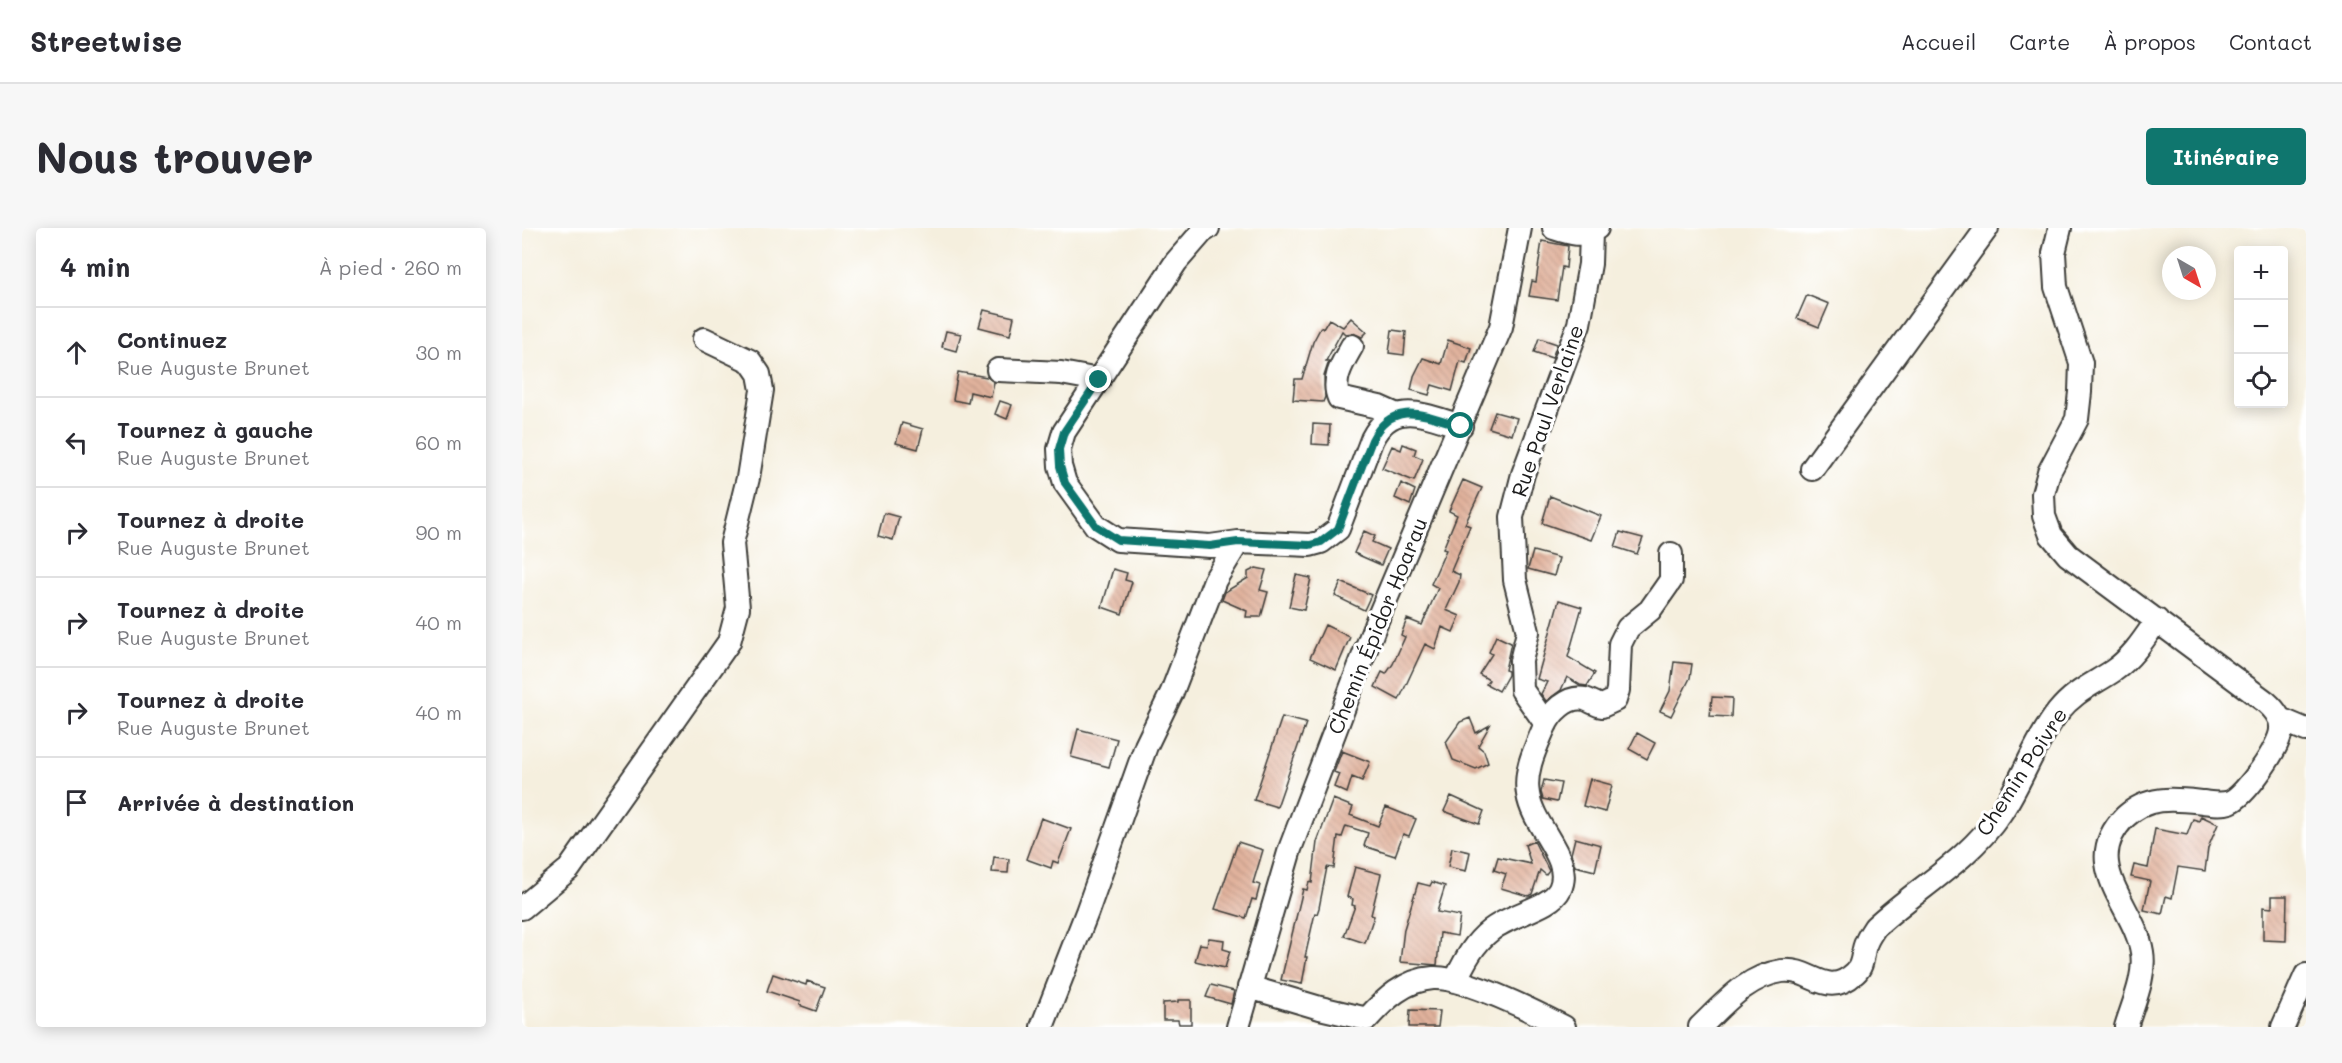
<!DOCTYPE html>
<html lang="fr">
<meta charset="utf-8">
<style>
:root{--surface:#fff;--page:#f7f7f7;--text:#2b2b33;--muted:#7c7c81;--line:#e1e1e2;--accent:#0f766e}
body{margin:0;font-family:Mali,sans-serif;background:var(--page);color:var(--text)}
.controls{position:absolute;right:18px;top:18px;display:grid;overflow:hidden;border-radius:6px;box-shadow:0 3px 15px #0003}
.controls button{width:54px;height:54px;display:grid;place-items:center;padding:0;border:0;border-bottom:2px solid var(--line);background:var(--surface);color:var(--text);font:30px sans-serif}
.compass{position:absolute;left:1640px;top:18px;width:54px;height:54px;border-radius:50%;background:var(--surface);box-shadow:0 3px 15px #0003;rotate:141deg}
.stop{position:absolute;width:18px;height:18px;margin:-14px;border:4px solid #0f766e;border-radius:50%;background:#fff}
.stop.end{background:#0f766e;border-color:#fff;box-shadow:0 2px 6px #0008}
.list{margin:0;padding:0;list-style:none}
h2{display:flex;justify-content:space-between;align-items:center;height:78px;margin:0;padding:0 24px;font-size:26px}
h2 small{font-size:20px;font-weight:400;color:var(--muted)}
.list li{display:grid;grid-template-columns:39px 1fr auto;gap:18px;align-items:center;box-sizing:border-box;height:90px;padding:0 24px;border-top:2px solid var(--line)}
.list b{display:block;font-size:22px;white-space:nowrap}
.list p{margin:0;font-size:20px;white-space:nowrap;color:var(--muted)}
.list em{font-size:20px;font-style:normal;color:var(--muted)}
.icon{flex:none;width:33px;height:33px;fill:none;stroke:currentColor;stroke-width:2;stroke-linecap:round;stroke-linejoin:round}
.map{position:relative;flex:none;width:1784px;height:799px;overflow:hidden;border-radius:6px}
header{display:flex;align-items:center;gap:36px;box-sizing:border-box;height:84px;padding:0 30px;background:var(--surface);border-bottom:2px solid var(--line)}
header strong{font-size:28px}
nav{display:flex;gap:33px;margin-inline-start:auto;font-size:21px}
.intro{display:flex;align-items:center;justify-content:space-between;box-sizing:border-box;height:144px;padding:0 36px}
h1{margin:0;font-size:42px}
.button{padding:15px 27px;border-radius:6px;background:var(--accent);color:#fff;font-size:21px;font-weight:700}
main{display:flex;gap:36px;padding:0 36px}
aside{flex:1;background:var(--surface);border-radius:6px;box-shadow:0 3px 15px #0003}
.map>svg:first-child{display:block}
.building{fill:url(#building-back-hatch)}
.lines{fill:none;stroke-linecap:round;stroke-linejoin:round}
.minor-casing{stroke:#3d3c39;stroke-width:26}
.minor{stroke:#fff;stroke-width:22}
.route{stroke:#0f766e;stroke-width:8}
.labels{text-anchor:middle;stroke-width:6;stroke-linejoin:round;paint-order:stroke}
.street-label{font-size:21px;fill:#1c1c1c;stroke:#fff}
</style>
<header>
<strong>Streetwise</strong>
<nav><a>Accueil</a><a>Carte</a><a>À propos</a><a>Contact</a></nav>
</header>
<div class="intro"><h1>Nous trouver</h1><a class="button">Itinéraire</a></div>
<main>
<aside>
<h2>4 min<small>À pied · 260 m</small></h2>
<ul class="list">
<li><svg class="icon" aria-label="ahead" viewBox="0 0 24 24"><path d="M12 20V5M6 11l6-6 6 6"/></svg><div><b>Continuez</b><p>Rue Auguste Brunet</p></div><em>30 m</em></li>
<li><svg class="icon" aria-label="left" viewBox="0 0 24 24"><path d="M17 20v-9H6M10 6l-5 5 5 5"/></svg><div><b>Tournez à gauche</b><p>Rue Auguste Brunet</p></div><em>60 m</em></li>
<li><svg class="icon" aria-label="right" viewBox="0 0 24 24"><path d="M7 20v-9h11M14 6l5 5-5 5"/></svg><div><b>Tournez à droite</b><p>Rue Auguste Brunet</p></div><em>90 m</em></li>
<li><svg class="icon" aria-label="right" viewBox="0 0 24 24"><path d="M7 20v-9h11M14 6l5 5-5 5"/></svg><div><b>Tournez à droite</b><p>Rue Auguste Brunet</p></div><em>40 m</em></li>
<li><svg class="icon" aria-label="right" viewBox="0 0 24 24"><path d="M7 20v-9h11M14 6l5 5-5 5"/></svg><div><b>Tournez à droite</b><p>Rue Auguste Brunet</p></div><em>40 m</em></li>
<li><svg class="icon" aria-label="arrive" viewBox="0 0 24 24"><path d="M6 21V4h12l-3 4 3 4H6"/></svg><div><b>Arrivée à destination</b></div></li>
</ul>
</aside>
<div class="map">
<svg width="1784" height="799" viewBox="0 0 1784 799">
<defs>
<pattern id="building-back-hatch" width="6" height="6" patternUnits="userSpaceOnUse" patternTransform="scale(1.5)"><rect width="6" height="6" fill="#e1b29c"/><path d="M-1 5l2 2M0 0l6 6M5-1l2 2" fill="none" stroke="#c09886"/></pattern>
</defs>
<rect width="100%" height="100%" fill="#fff"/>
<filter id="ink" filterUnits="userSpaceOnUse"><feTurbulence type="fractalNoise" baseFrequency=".0167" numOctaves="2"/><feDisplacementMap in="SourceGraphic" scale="12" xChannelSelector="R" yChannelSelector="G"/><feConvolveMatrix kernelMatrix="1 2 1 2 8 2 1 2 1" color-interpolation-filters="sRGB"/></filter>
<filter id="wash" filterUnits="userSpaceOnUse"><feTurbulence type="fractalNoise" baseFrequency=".008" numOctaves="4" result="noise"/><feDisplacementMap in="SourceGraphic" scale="24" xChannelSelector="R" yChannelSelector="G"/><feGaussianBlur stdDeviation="1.35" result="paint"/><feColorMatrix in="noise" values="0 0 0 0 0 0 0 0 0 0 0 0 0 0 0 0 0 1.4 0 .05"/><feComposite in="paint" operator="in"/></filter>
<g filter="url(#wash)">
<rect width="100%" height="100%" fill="#f5efde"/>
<g id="blocks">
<!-- building -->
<path class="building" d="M 1020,13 L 1046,18 L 1044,40 L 1040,39 L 1035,72 L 1007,68 L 1010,53 L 1014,54 Z
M 1285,67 L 1307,76 L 1297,99 L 1275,90 Z
M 462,82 L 492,89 L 488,107 L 457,99 Z
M 829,90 L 845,104 L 840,109 L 831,105 L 823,106 L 820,103 L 804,133 L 807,133 L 802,148 L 803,169 L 801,174 L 771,172 L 773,151 L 780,151 L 791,114 L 799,99 L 801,101 L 807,91 L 821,99 Z
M 870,102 L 884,104 L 882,127 L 867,125 Z
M 424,103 L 439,106 L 434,123 L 420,119 Z
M 1017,110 L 1035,116 L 1030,130 L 1012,124 Z
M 926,112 L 949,120 L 944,135 L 938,133 L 930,163 L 910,157 L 907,167 L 889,162 L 892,148 L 901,130 L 919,136 Z
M 436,144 L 465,149 L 472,154 L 469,169 L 448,164 L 446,175 L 431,172 Z
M 478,173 L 490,177 L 485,191 L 473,186 Z
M 973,184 L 995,190 L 990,207 L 967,200 Z
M 380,195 L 401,201 L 396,221 L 374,215 Z
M 791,196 L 808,197 L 807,217 L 790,216 Z
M 881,216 L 894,221 L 892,227 L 901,231 L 892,253 L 860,240 L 870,218 L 879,222 Z
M 941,252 L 960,260 L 943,296 L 948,298 L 929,343 L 938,347 L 937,354 L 924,382 L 938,388 L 931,404 L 920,399 L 913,421 L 903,416 L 877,472 L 853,459 L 860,444 L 864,446 L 871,436 L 883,409 L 879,407 L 885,391 L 900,397 L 916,360 L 909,356 L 924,322 L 921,321 L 935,287 L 927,283 Z
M 879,255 L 893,262 L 888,277 L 873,270 Z
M 1028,268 L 1079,288 L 1069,312 L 1020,295 Z
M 362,285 L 377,289 L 371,312 L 356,308 Z
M 842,303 L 853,308 L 850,314 L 866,321 L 859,337 L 832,325 Z
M 1098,304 L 1121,310 L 1115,326 L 1093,319 Z
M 1011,323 L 1037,330 L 1032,348 L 1006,341 Z
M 734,340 L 744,342 L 738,362 L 746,364 L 739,389 L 724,389 L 725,383 L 700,372 L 703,364 L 726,350 L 726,344 Z
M 591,341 L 605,345 L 603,352 L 610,354 L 600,386 L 580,379 Z
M 774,347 L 789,350 L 782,382 L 767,379 Z
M 819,354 L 849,367 L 842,382 L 813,368 Z
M 1037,372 L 1060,379 L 1046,429 L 1073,445 L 1065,458 L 1058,457 L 1045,449 L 1039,462 L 1024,473 L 1019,466 L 1025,454 L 1015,451 Z
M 803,397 L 828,409 L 814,442 L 788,430 Z
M 974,408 L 989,415 L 983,442 L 986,443 L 986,447 L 977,463 L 964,456 L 967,452 L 957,446 L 970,426 L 967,424 Z
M 1152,434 L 1170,436 L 1168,450 L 1149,488 L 1138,483 L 1148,463 Z
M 1190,469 L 1210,470 L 1209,489 L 1188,488 Z
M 760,489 L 784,495 L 755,579 L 732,572 Z
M 948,490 L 954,505 L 968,497 L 956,518 L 962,523 L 966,535 L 954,541 L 931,532 L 924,514 L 938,494 Z
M 556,501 L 595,511 L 587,539 L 549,529 Z
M 1115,505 L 1133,515 L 1125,531 L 1107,521 Z
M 820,523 L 848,534 L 840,553 L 830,549 L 825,565 L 812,559 L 817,546 L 812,544 Z
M 1068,551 L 1090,557 L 1083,584 L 1061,578 Z
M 1022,552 L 1039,555 L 1035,574 L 1021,571 L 1019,564 Z
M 929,568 L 962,583 L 957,596 L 922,583 Z
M 811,571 L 831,579 L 828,587 L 856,598 L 864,579 L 894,591 L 887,608 L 881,606 L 873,628 L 842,618 L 846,605 L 824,598 L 820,609 L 816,608 L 812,640 L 805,639 L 797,680 L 795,686 L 793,685 L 783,729 L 785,729 L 780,756 L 759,752 L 781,661 L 785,662 L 787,654 L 790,655 L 795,614 Z
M 1679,588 L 1696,596 L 1686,620 L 1683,643 L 1656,639 L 1650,670 L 1644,668 L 1640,686 L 1622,682 L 1628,653 L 1609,649 L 1612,637 L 1626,640 L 1633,601 L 1665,607 L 1671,591 L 1677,593 Z
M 519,590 L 549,601 L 536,635 L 531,633 L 529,640 L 504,631 Z
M 1053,610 L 1079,617 L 1073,643 L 1053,638 L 1049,626 Z
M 1012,613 L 1027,643 L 1024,647 L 1018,642 L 1010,666 L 1006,668 L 979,660 L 984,646 L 972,642 L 976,629 L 1009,636 L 1003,617 Z
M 716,614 L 741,622 L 731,655 L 738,657 L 734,672 L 730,671 L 724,690 L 693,681 Z
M 930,620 L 948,624 L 944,643 L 926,639 Z
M 472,629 L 487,631 L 486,645 L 470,644 Z
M 833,639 L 859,646 L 849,687 L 852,688 L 843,715 L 822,708 L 833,678 L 830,677 L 831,671 L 825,669 Z
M 910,654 L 923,658 L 915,684 L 938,688 L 935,708 L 918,705 L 915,737 L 878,734 L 882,701 L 896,655 L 908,658 Z
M 1750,668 L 1765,668 L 1764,713 L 1741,712 L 1741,679 L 1750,680 Z
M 687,710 L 702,712 L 701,721 L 708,723 L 703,740 L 673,733 L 678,716 L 685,717 Z
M 251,746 L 284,757 L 285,753 L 303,759 L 294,783 L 277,777 L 278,774 L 245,763 Z
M 689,757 L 712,763 L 709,776 L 684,769 Z
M 656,772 L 669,772 L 669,796 L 657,796 L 656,792 L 641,792 L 641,775 L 656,774 Z
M 888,782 L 918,783 L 916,799 L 887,799 Z"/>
</g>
</g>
<g filter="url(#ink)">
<use href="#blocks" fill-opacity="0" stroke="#3d3c39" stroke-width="1.5"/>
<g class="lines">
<defs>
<path id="minor" d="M 686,0 L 680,4 L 654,34 L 542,204 L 537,221 L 538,238 L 543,255 L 574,298 L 596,312 L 688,318 L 716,314 L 788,317 L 799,314 L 816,301 L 850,211 C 871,170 904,188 939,198
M 1032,0 C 1047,5 1061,10 1075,0
M 1538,0 L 1532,25 L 1534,59 L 1559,135 L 1558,164 L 1555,191 L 1527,244 L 1521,266 L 1522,288 L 1529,307 L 1546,327 L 1744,474 C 1752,481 1760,490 1759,501 C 1759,518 1723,568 1708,574 C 1699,577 1690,575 1681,574 C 1653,571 1626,567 1603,589 C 1556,636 1613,678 1620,724 C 1624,748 1611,776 1604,799
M 830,118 C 821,134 809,152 817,170 L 857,179 L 875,187
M 476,142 L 539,145 L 577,152
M 1290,241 L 1465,0
M 1758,491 L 1784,502
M 1024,496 L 1000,462 L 999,433 L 1006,404 L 993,352 L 990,289 L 1001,246 L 1057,96 L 1068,36 L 1069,4
M 0,680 L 47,641 L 207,414 L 216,380 L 210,315 L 226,250 L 240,162 L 237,146 L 228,133 L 182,111
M 933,753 C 943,733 951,716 969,702 C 988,686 1029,680 1038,661 C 1052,631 1011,600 1006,566 C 1002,543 1013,521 1022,500 C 1028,485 1045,467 1063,471 C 1069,473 1074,477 1080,478 L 1093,472 L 1096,462 L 1098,416 L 1106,400 L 1128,382 L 1149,352 L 1149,326
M 727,759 L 798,780 L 845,791
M 845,791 C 863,771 883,752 911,750 C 941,748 1015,785 1042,799
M 520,799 L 565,684 L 624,518 L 650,464 L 693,352 L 716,314
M 716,799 L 768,621 L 854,395 L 979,99 L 998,0
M 1178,799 C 1202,776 1225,748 1260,743 C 1289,739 1304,772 1333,745 C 1343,736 1339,725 1344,715 C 1346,709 1350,704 1353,699 C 1394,661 1446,633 1478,586 C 1500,554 1512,515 1536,484 C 1553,463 1570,457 1591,443 C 1610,430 1622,411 1635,392
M 1761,799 L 1784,747"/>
</defs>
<!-- minor casing -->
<use href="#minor" class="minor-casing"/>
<!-- minor -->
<use href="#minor" class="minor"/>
</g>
</g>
<g class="lines" filter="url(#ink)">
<!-- route -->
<path class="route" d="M 577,152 L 542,204 L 537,221 L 538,238 L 543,255 L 574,298 L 596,312 L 688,318 L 716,314 L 788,317 L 799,314 L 816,301 L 850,212 C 871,170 905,188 939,198"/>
</g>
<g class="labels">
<!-- street labels -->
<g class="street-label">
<text transform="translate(1026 183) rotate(-71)" y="7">Rue Paul Verlaine</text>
<text transform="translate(856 398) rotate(-68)" y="7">Chemin Épidor Hoarau</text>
<text transform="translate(1500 544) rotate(-57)" y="7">Chemin Poivre</text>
</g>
</g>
</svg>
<div class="controls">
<button>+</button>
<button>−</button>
<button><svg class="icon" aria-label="locate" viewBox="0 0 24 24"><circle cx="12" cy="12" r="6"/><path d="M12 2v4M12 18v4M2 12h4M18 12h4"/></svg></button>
</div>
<svg class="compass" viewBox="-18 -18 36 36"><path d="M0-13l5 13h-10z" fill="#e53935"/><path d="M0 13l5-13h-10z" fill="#7c7c81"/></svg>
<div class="stop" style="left:939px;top:198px"></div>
<div class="stop end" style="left:577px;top:152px"></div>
</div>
</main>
